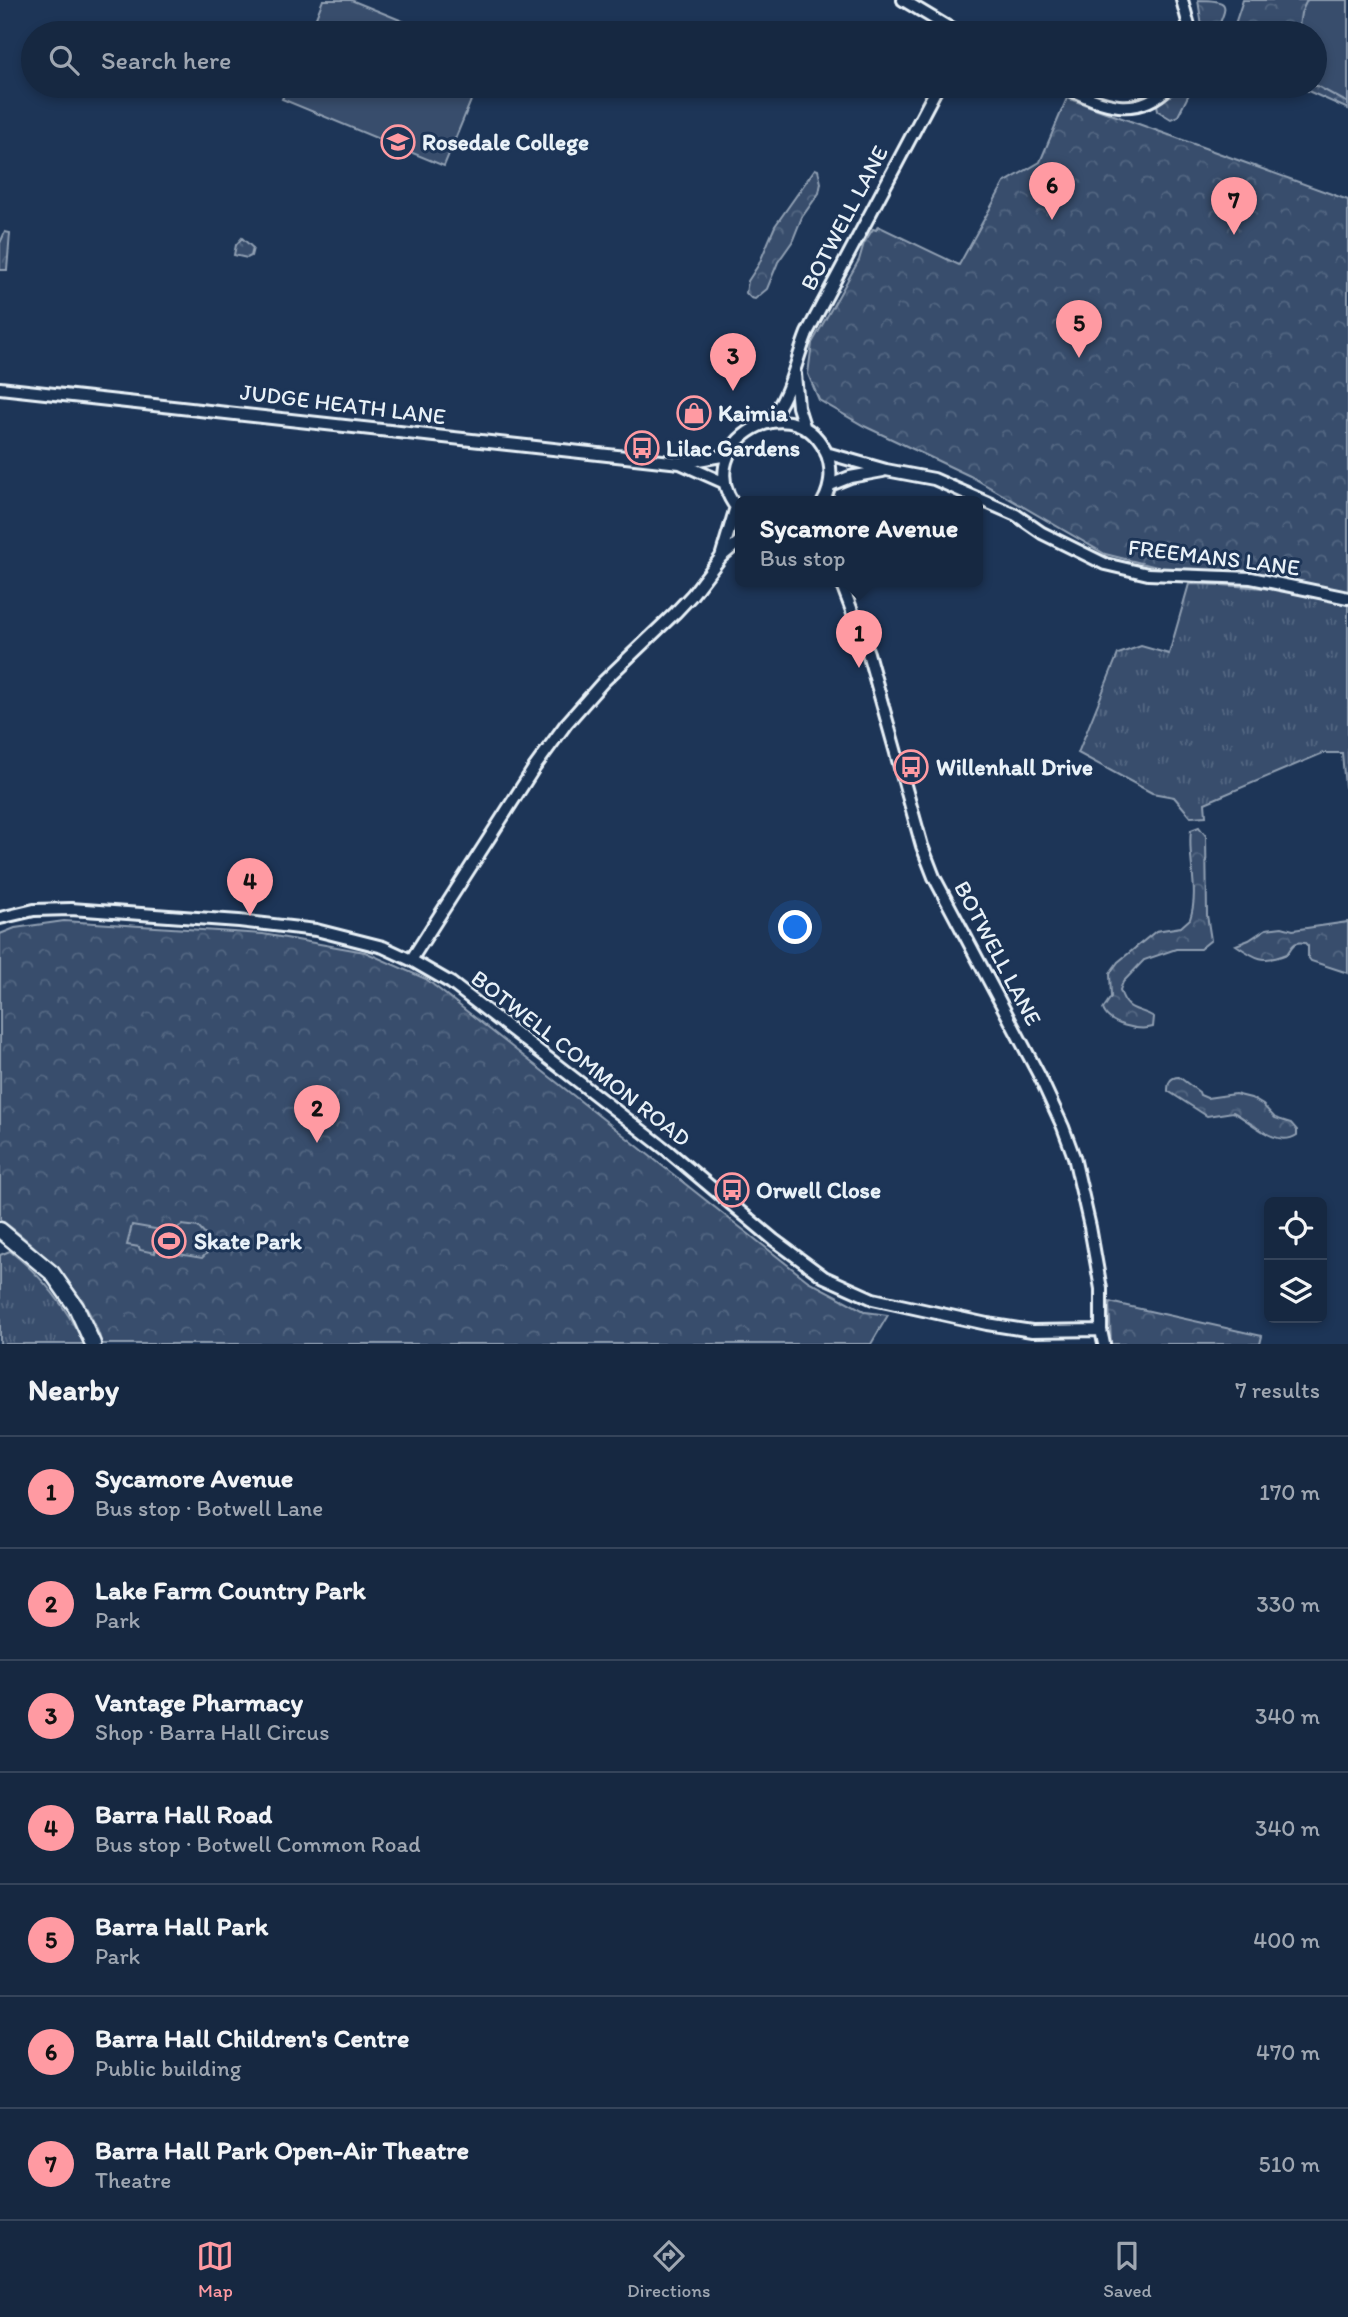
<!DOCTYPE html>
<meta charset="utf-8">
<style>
:root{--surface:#162841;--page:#1f3048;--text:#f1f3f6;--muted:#9ea6b1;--line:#35445a;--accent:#ff9aa2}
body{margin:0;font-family:Itim,sans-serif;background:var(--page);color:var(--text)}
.controls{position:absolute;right:21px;bottom:21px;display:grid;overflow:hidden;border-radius:10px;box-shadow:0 4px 10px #0003}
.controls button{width:63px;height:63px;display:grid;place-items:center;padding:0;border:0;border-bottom:2px solid var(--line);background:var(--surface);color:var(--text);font:35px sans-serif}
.you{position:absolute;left:796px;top:928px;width:24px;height:24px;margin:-18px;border:5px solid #fff;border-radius:50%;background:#1a73e8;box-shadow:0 0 0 10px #1a73e833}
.badge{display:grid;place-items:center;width:46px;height:46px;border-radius:50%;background:var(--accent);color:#111;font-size:23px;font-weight:700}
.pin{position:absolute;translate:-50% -58px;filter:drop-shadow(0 2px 4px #0008)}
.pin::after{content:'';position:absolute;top:37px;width:24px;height:21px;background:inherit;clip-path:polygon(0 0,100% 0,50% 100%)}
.popup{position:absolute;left:735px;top:496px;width:248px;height:91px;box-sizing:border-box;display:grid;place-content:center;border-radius:10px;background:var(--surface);filter:drop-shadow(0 2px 5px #0005);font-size:23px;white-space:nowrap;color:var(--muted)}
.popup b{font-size:26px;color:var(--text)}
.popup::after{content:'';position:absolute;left:50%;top:100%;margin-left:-14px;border:14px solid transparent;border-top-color:var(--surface)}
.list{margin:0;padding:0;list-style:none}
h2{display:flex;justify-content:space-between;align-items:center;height:91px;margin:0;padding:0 28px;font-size:30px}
h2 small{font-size:23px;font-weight:400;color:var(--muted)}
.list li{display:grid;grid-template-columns:46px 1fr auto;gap:21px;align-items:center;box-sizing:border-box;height:112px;padding:0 28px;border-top:2px solid var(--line)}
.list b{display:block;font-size:26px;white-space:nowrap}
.list p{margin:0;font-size:23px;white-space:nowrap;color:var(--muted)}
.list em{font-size:23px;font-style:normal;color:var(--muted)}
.icon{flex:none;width:38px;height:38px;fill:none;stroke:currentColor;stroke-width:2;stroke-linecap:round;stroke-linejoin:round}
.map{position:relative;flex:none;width:1348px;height:1344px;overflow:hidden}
.search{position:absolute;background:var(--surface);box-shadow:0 4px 10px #0003;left:21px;right:21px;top:21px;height:77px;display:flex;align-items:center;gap:18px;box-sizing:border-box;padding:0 24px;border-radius:38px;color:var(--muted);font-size:26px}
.sheet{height:875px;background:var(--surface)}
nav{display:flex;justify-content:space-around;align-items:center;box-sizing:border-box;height:98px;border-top:2px solid var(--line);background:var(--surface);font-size:19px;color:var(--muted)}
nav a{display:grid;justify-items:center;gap:4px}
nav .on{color:var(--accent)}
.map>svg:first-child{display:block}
.grass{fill:url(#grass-tufts);stroke:#909fb2;stroke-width:2}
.forest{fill:url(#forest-crowns);stroke:#909fb2;stroke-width:2}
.pitch{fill:#374d6c;stroke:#909fb2;stroke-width:2}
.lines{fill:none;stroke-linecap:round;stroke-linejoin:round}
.minor-casing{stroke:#e8f1f8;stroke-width:16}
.major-casing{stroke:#e8f1f8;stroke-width:19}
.minor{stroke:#1d3557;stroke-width:10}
.major{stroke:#1d3557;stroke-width:14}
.labels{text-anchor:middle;stroke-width:6;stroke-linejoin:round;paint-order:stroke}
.poi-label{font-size:23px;font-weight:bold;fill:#e8f1f8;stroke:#1d3557;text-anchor:start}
.street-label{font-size:23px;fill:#e8f1f8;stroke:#1d3557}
</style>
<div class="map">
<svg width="1348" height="1344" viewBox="0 0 1348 1344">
<defs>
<pattern id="grass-tufts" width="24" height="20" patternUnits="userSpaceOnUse" patternTransform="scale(1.75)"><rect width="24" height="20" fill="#374d6c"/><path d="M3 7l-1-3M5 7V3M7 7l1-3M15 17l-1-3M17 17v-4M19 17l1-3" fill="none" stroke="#546782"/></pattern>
<pattern id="forest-crowns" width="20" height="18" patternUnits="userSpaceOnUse" patternTransform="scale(1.75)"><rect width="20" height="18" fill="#374d6c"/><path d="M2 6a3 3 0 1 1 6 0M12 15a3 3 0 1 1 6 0" fill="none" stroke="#546782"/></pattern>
</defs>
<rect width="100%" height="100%" fill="#1d3557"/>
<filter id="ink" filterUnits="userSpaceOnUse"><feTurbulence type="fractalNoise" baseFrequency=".0143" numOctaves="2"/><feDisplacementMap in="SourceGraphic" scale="14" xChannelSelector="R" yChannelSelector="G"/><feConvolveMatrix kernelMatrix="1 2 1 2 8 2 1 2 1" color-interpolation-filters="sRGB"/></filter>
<g filter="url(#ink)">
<!-- grass -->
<path class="grass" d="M 1189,584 C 1246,585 1293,589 1348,605 L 1348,786 L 1345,787 L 1342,753 L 1323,753 L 1205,803 L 1206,816 L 1191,817 L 1174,797 L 1152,793 L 1078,753 L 1118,654 L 1141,646 L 1169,654 Z
M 10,1251 C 44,1278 65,1305 84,1344 L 0,1344 L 0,1255 Z"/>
<!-- forest -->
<path class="forest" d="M 1198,0 C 1234,0 1226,6 1216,33 L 1203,33 Z
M 1243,0 L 1348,0 L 1348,109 L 1297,86 L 1315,86 L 1315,33 L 1232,33 Z
M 1185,86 L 1188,87 L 1190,92 L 1178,116 L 1171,119 L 1158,111 L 1157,104 Z
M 1067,98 L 1348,200 L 1348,594 L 1258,574 L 1169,570 L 1105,554 L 970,476 L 864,426 L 819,400 L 808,374 L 812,343 L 859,260 L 864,243 L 873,229 L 876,230 L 878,226 L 959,265 L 1004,183 L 1040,162 Z
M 815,169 L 818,170 L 821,183 L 819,193 L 802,217 L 792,242 L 778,262 L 767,289 L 755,299 L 751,298 L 746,293 L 748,281 L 759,264 L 775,226 Z
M 5,232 L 10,233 L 7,270 L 0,270 L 0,243 Z
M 242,238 L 253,248 L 251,256 L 247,258 L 234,255 L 236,245 Z
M 1199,827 L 1206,836 L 1207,915 L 1211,940 L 1200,949 L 1176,949 L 1144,960 L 1123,982 L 1120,990 C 1127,1013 1138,1007 1154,1017 L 1153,1027 C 1139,1031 1108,1025 1103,1009 L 1111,997 L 1110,973 L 1118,962 L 1156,931 L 1181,927 L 1190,919 C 1200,890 1187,859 1191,830 Z
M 64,921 L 263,934 L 365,952 L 426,979 L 808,1281 L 866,1312 L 888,1315 L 871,1344 L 102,1344 C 88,1292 42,1250 0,1219 L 0,934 L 15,928 Z
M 1348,922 L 1348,973 L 1311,961 L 1308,957 L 1308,946 L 1305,943 C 1293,941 1293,946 1287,954 C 1263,964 1255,958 1236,945 L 1249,940 L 1266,929 L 1282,927 L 1293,930 Z
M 1179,1077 L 1199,1092 L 1200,1095 L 1207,1098 L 1235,1094 L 1251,1098 L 1263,1105 L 1275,1118 L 1291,1123 L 1297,1130 L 1297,1135 C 1276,1149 1251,1121 1233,1112 L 1207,1116 L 1168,1091 C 1168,1084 1169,1077 1179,1077 Z
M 1109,1302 L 1262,1336 L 1260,1344 L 1111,1344 Z"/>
<!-- pitch -->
<path class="pitch" d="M 323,0 L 351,0 L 432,33 L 310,33 Z
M 1307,0 L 1348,0 L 1348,103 L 1315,85 L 1315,33 L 1298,33 L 1301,13 Z
M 288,86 L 477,86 L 444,166 L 282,99 Z
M 132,1225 L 172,1232 L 182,1225 L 198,1227 L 209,1239 L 207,1253 L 202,1258 L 155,1250 L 155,1253 L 140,1250 L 139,1247 L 127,1245 Z"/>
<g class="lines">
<defs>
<path id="minor" d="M 903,0 L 958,33
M 1182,0 L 1191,33
M 1062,86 C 1101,104 1135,121 1170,86
M 795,374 L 798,407 L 805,429
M 0,388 L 680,463 L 728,455
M 768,422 C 790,397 795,363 807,333 L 938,86
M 826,453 L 886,470 L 934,479 L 1016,515 L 1042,533 L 1105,564 L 1148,574 L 1251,578 L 1348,598
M 680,463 L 725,483
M 830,485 L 850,477 L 883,471
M 740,512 C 685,450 789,381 825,450 C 833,467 832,486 823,502
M 721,557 L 736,507
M 841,582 L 868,653 L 922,846 L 934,877 L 1040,1077 L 1063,1127 L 1074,1157 L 1090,1227 L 1101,1289 L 1101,1330 L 1104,1344
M 0,918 L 34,910 L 71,909 L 239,921 L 316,930 L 383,947 L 411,960 L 451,983 L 668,1151 L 774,1240 L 824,1277 L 873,1299 L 987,1324 L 1032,1331 L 1101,1330
M 411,960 L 534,768 L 566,724 L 603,682 L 675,613 L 692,595 L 721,557 L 740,541"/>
<path id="major" d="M 0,1230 L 52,1273 L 76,1307 L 93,1344"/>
</defs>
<!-- minor casing -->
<use href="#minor" class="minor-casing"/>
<!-- major casing -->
<use href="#major" class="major-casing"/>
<!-- minor -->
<use href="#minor" class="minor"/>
<!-- major -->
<use href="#major" class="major"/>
</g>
</g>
<!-- icons -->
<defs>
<symbol id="school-ring" viewBox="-11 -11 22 22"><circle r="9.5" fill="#1d3557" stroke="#ff9aa2" stroke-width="1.5"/><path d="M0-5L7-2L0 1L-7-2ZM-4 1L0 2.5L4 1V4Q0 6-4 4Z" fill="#ff9aa2"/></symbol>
<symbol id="shop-ring" viewBox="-11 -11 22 22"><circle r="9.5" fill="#1d3557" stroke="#ff9aa2" stroke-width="1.5"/><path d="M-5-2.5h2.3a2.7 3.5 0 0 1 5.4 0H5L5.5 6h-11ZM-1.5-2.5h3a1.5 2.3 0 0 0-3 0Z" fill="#ff9aa2"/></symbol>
<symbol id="bus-ring" viewBox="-11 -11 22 22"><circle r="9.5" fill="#1d3557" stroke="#ff9aa2" stroke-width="1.5"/><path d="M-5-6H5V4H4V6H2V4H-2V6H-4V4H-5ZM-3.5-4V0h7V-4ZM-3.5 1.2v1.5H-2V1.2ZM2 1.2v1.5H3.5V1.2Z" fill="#ff9aa2"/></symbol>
<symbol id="stadium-ring" viewBox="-11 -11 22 22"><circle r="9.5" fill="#1d3557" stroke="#ff9aa2" stroke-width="1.5"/><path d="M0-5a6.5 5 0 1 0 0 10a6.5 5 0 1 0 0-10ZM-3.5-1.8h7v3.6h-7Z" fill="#ff9aa2"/></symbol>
</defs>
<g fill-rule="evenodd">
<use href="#school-ring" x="379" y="123" width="38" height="38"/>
<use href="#shop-ring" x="675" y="394" width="38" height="38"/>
<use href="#bus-ring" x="623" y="429" width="38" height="38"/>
<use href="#bus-ring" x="892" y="748" width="38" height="38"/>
<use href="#bus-ring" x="713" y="1171" width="38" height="38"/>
<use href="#stadium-ring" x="150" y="1222" width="38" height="38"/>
</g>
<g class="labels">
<!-- poi labels -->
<g class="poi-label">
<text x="422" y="150">Rosedale College</text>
<text x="718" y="421">Kaimia</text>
<text x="666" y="456">Lilac Gardens</text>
<text x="936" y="775">Willenhall Drive</text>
<text x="756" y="1198">Orwell Close</text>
<text x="194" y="1249">Skate Park</text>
</g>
<!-- street labels -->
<g class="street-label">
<text transform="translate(844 218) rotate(-62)" y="8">BOTWELL LANE</text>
<text transform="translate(343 404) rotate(7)" y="8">JUDGE HEATH LANE</text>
<text transform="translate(1214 557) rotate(7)" y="8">FREEMANS LANE</text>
<text transform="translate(998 953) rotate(62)" y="8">BOTWELL LANE</text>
<text transform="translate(581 1058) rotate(38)" y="8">BOTWELL COMMON ROAD</text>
</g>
</g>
</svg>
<div class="controls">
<button><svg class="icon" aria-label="locate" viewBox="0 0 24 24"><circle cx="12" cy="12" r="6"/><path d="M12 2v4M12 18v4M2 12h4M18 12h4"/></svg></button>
<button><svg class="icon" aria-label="layers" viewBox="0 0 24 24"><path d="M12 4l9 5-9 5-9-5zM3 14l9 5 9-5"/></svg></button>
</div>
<div class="you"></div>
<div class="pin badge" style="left:859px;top:668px">1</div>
<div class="popup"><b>Sycamore Avenue</b>Bus stop</div>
<div class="pin badge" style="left:317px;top:1143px">2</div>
<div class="pin badge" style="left:733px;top:391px">3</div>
<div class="pin badge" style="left:250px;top:916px">4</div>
<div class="pin badge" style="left:1079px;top:358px">5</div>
<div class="pin badge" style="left:1052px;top:220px">6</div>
<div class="pin badge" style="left:1234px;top:235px">7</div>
<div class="search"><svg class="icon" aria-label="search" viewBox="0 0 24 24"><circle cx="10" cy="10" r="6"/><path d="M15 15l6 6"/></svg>Search here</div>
</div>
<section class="sheet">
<h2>Nearby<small>7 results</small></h2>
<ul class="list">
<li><span class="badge">1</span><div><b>Sycamore Avenue</b><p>Bus stop · Botwell Lane</p></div><em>170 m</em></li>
<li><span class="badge">2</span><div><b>Lake Farm Country Park</b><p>Park</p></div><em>330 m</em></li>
<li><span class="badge">3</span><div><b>Vantage Pharmacy</b><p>Shop · Barra Hall Circus</p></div><em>340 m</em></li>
<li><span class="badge">4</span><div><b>Barra Hall Road</b><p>Bus stop · Botwell Common Road</p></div><em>340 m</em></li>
<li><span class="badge">5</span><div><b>Barra Hall Park</b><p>Park</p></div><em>400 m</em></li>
<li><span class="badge">6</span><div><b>Barra Hall Children's Centre</b><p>Public building</p></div><em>470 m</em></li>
<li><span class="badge">7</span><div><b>Barra Hall Park Open-Air Theatre</b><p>Theatre</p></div><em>510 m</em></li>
</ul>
</section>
<nav>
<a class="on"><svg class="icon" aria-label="map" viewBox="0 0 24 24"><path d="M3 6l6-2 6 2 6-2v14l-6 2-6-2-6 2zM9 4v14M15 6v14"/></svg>Map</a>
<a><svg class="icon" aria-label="directions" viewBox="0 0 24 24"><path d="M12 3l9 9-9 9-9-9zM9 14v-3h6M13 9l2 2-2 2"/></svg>Directions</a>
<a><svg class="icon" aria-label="saved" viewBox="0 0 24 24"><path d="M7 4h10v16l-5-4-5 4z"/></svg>Saved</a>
</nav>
